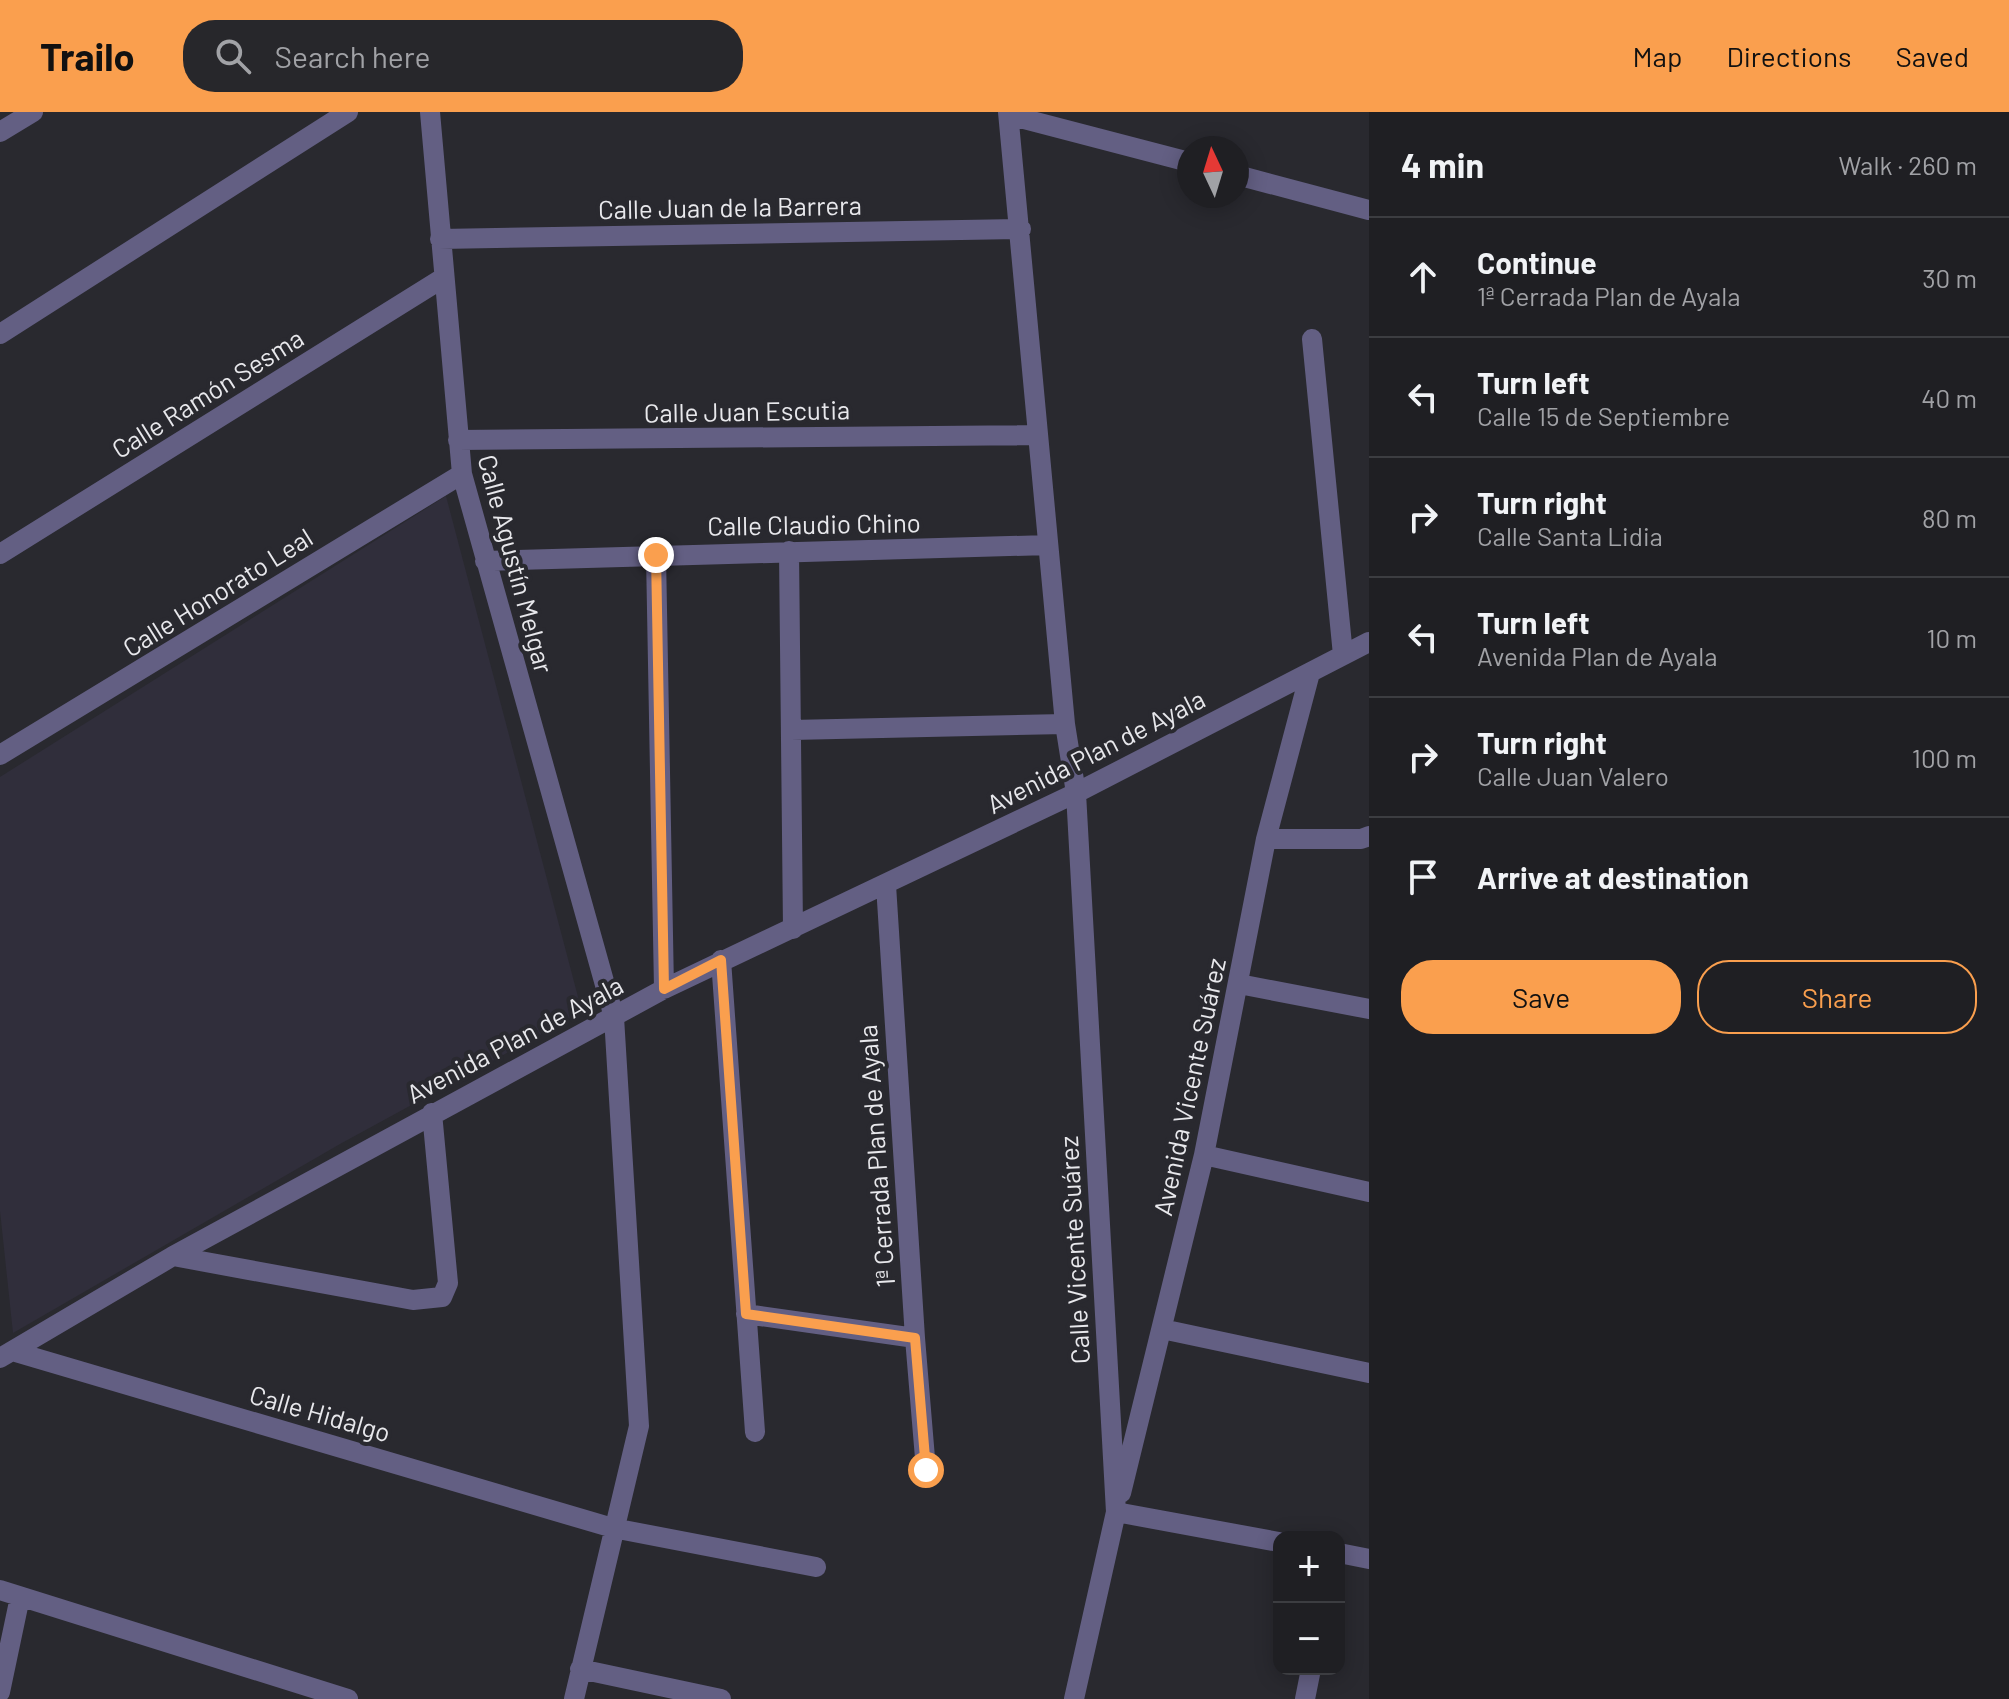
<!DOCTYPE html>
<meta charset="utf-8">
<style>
:root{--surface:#1f1f23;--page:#27272b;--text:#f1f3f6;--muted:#a1a2a6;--line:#3c3d41;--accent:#fa9f4e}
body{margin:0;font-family:Barlow,sans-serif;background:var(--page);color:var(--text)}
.controls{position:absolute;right:24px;bottom:24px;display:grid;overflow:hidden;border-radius:16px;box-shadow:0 4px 20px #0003}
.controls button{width:72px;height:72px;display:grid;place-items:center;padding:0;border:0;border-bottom:2px solid var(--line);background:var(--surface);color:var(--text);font:40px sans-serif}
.compass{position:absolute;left:1177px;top:24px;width:72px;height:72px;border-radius:50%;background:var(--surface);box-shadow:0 4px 20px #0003;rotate:356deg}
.stop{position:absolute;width:24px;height:24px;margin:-18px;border:6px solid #fa9f4e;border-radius:50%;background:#fff}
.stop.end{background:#fa9f4e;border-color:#fff;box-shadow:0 2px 8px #0008}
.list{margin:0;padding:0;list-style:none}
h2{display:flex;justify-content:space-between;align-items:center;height:104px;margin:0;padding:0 32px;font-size:34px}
h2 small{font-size:26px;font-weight:400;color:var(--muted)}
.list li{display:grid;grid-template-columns:52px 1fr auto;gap:24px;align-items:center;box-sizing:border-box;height:120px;padding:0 32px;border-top:2px solid var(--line)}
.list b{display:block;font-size:30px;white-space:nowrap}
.list p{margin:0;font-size:26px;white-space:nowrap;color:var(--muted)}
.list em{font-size:26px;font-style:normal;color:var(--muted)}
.actions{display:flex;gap:16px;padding:24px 32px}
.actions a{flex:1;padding:18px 0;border:2px solid var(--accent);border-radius:32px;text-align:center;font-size:28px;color:var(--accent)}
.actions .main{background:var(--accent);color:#111}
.icon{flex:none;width:44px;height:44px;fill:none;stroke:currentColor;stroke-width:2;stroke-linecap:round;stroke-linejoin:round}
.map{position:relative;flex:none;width:1369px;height:1587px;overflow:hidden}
header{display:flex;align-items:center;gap:48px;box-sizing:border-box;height:112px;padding:0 40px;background:var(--accent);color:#111}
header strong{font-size:38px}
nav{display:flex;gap:44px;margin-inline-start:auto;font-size:28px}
.search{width:560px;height:72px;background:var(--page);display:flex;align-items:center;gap:20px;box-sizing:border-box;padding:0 28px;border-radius:32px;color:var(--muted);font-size:30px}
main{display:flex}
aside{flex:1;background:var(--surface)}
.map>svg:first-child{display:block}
.built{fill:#302e3b}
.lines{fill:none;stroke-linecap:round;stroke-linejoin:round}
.minor{stroke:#635f83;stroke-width:20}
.route{stroke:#fa9f4e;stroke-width:10}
.labels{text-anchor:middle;stroke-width:8;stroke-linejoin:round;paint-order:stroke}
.street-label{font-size:26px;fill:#e8e8ec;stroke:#29292f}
</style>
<header>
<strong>Trailo</strong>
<div class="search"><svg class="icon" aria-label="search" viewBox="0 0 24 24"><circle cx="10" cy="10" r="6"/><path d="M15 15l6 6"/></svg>Search here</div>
<nav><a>Map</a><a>Directions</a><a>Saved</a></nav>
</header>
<main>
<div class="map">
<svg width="1369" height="1587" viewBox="0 0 1369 1587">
<rect width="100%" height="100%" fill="#29292f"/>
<!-- built -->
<path class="built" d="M 446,384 L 582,900 L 340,1032 L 13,1221 L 0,1099 L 0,665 Z"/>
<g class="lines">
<!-- minor -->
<path class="minor" d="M 430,0 L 462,362 L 614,905 L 639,1314 L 574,1587
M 1008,0 L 1065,612 L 1076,681 L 1116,1400 L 1074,1587
M 1009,3 L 1189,50
M 0,20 L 33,0
M 1237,63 L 1369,98
M 440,127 L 1021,117
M 0,222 L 348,0
M 1312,227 L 1343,543
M 458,328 L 1038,323
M 789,439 L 793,817
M 0,442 L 443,166
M 656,443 L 664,877
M 485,449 L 1048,433
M 791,618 L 1065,612
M 0,643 L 462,362
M 1266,727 L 1361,727 L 1369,724
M 886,773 L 915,1226 L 926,1358
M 721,848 L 755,1320
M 1239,872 L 1369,897
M 1204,1043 L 1369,1080
M 173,1144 L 413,1188 L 442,1185 L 448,1171 L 432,1001
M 746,1202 L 915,1226
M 1162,1217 L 1369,1261
M 12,1239 L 613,1416 L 816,1455
M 0,1246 L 173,1144 L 664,877 L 1076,681 L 1369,530
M 1121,1381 L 1204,1043 L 1266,727 L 1310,561
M 1116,1400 L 1279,1430
M 1339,1441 L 1369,1447
M 0,1478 L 348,1587
M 580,1557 L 721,1587
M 0,1580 L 20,1485
M 1305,1587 L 1311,1557"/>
</g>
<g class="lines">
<!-- route -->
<path class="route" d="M 656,443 L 664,877 L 721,848 L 746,1202 L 915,1226 L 926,1358"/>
</g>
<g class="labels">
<!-- street labels -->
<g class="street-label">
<text transform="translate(730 96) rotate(-1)" y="9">Calle Juan de la Barrera</text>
<text transform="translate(208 282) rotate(-32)" y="9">Calle Ramón Sesma</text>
<text transform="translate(747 300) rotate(-1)" y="9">Calle Juan Escutia</text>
<text transform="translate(814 413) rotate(-1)" y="9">Calle Claudio Chino</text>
<text transform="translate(515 452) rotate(75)" y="9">Calle Agustín Melgar</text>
<text transform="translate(218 481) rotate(-32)" y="9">Calle Honorato Leal</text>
<text transform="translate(1096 640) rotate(-27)" y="9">Avenida Plan de Ayala</text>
<text transform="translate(515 928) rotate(-28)" y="9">Avenida Plan de Ayala</text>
<text transform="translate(1190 975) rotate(-78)" y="9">Avenida Vicente Suárez</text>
<text transform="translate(877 1044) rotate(-94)" y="9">1ª Cerrada Plan de Ayala</text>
<text transform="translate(1075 1138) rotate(-93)" y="9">Calle Vicente Suárez</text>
<text transform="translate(320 1302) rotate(16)" y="9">Calle Hidalgo</text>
</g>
</g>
</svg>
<div class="controls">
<button>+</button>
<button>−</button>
</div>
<svg class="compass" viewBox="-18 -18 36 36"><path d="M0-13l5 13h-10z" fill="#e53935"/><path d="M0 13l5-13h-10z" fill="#a1a2a6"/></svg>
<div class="stop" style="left:926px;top:1358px"></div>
<div class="stop end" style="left:656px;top:443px"></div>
</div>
<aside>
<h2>4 min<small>Walk · 260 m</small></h2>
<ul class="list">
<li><svg class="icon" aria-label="ahead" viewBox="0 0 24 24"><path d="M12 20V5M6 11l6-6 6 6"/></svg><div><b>Continue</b><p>1ª Cerrada Plan de Ayala</p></div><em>30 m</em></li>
<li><svg class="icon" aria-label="left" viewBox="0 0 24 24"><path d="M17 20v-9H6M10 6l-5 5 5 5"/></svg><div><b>Turn left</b><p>Calle 15 de Septiembre</p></div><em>40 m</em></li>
<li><svg class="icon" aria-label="right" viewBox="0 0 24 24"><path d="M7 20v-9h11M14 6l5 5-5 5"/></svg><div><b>Turn right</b><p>Calle Santa Lidia</p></div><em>80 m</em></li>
<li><svg class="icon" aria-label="left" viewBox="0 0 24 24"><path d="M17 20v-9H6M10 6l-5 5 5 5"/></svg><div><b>Turn left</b><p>Avenida Plan de Ayala</p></div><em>10 m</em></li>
<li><svg class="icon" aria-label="right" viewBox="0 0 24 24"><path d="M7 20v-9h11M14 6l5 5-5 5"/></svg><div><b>Turn right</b><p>Calle Juan Valero</p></div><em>100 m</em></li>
<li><svg class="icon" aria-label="arrive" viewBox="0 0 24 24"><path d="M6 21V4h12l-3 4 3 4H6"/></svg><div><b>Arrive at destination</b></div></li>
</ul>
<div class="actions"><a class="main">Save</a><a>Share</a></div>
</aside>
</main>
